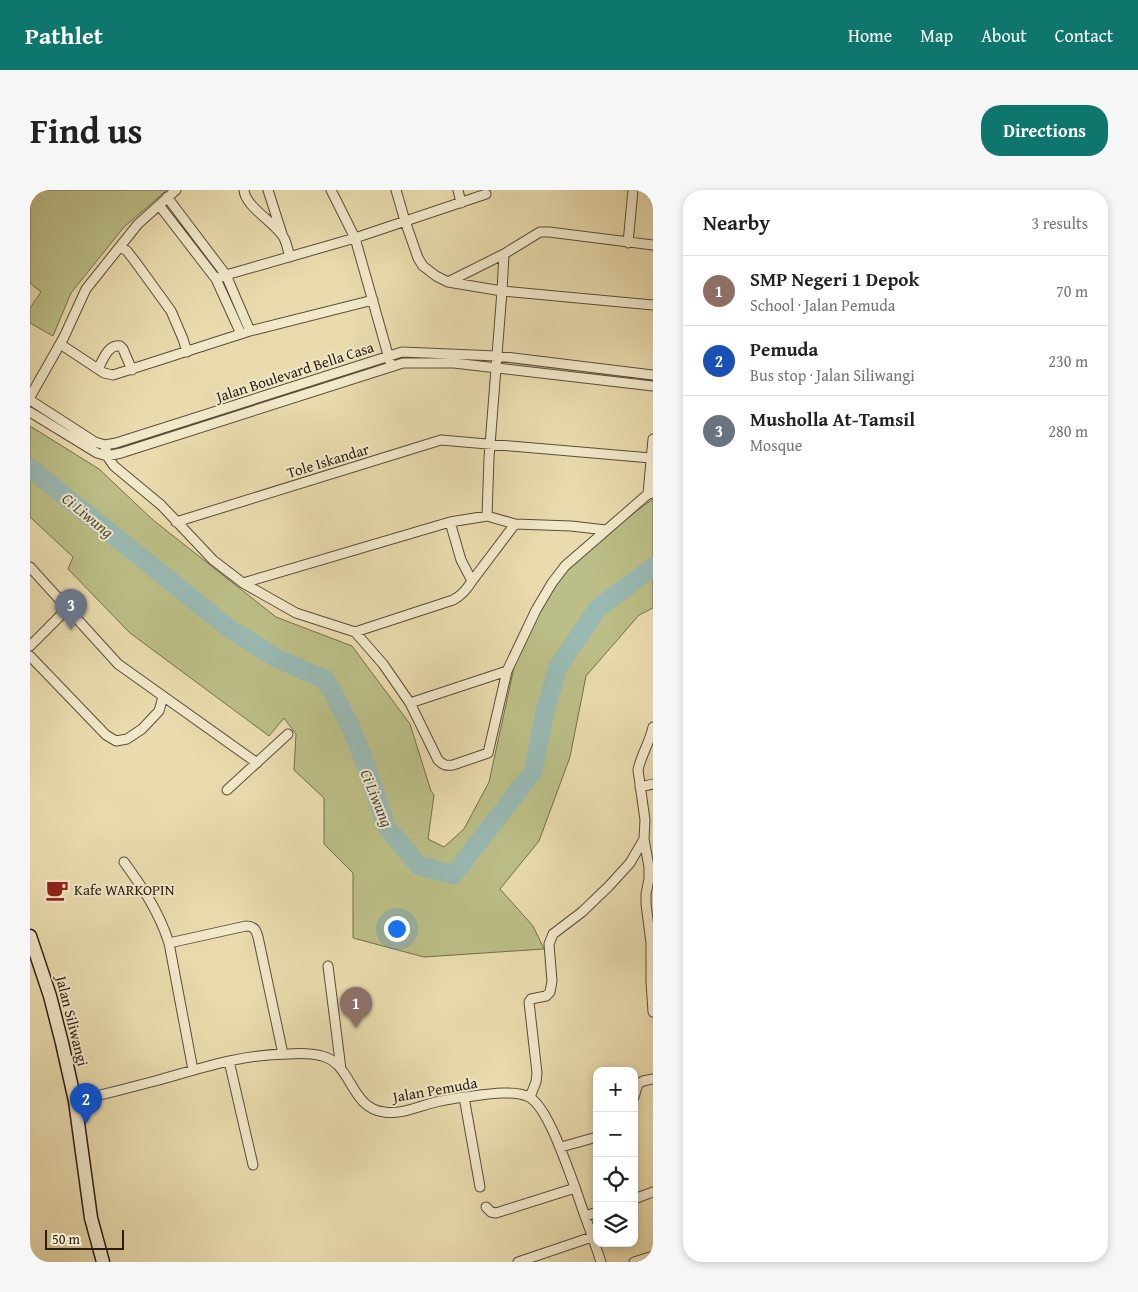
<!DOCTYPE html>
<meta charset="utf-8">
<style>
:root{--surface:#fff;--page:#f6f6f6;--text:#222;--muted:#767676;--line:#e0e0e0;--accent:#0f766e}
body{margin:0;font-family:"Gentium Book Plus",serif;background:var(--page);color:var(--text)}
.controls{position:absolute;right:15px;bottom:15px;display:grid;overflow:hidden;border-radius:10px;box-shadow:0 2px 8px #0003}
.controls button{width:45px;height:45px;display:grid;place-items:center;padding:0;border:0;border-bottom:1px solid var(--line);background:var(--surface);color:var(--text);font:25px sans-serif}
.scale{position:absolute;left:15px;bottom:12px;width:79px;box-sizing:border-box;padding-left:5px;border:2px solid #2c1d13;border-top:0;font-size:14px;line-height:18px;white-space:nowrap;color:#2c1d13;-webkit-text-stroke:4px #f1e8ca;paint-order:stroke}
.you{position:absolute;left:366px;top:738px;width:18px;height:18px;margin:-12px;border:4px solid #fff;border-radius:50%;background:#1a73e8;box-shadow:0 0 0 8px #1a73e833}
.badge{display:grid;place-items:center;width:32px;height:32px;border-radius:50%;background:var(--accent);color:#fff;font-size:16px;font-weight:700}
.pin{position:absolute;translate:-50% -41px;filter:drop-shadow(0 1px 2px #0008)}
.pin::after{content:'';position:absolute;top:26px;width:18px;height:15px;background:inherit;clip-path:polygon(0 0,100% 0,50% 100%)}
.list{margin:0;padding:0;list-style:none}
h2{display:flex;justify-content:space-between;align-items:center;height:65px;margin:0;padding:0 20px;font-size:21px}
h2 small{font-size:16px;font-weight:400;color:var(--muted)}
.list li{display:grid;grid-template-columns:32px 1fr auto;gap:15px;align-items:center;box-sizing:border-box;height:70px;padding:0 20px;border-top:1px solid var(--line)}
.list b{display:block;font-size:19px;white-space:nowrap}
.list p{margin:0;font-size:16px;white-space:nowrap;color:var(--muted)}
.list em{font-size:16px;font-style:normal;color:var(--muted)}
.icon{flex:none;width:28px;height:28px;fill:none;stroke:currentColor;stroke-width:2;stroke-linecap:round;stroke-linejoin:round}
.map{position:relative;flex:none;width:623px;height:1072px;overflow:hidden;border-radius:20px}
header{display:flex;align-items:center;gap:30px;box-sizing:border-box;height:70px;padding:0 25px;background:var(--accent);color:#fff}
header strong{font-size:24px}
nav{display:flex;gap:28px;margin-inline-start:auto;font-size:18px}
.intro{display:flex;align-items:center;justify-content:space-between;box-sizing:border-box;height:120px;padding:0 30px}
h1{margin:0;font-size:35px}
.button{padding:12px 22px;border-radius:20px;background:var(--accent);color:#fff;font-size:18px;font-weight:700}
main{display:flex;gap:30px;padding:0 30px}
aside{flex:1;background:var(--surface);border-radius:20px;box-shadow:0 2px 8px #0003}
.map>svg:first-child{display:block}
.green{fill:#bbbe86;stroke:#746e4c}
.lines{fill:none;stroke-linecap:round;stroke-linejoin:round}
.river{stroke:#99b9b2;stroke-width:19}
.street-casing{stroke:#5b4c3a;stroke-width:11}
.secondary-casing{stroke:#2c1d13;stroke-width:15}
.street{stroke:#f1e8ca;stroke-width:9}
.secondary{stroke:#f1e8ca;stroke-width:12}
.labels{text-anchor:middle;stroke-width:4;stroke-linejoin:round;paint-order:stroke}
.street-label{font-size:15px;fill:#2c1d13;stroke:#f1e8ca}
.poi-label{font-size:15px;fill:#2c1d13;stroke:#f1e8ca;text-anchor:start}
.water-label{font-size:16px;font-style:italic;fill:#4d4c43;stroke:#f1e8ca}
</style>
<header>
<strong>Pathlet</strong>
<nav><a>Home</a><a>Map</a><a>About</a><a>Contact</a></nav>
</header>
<div class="intro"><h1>Find us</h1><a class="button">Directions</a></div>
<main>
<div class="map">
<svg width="623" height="1072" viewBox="0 0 623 1072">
<rect width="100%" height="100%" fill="#e9dbad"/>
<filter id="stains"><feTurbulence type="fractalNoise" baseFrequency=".004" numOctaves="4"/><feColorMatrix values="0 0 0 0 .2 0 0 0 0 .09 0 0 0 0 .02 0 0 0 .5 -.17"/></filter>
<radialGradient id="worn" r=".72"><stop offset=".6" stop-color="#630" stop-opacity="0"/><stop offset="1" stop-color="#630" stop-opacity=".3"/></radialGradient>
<!-- green -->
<path class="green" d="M 0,0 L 137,0 L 94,37 L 41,103 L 23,146 L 0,133 L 0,118 L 11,102 L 0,93 Z
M 0,236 L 69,279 L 123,330 L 246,427 L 322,456 L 380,534 L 401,601 L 404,605 L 398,649 L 414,657 L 434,639 L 459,592 L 492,441 L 527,379 L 623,309 L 623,418 L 609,425 L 556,486 L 540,567 L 509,651 L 470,699 L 503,736 L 514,759 L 394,767 L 323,748 L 323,683 L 294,654 L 294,608 L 264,580 L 266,544 L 254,528 L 239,546 L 100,443 L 38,379 L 43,367 L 0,327 Z"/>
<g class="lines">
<!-- river -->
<path class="river" d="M 0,278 L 200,439 L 248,469 L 296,490 L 320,535 L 337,578 L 356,636 L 388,675 L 423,685 L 503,582 L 515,522 L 528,477 L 568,418 L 623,377"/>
<defs>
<path id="street" d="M 214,0 C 215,17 246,33 254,48 C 257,54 258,61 260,67
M 238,0 L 252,44
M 301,0 L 325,48 L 360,172
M 366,0 L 375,31 L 388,68 L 393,76 L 406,86 L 418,92 L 472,101 L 474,64 L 510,42 L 519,42 L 623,55
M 428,0 L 431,13
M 137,7 L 196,85 L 220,141
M 129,15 L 186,89 L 211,144
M 598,53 L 603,0
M 90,57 L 97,61 L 107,74 L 141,121 L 153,149 L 157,162
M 186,89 L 196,85 L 325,48 L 456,4
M 418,92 L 474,64
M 30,154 L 74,183 L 83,185 L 220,141 L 343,110
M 68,179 C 73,170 78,154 90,156 L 93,159 L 102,180
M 0,207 L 34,147 L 56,99 L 108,34 L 146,0
M 0,210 L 65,252 L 75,255 L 86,253 L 372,162 L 467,166 L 623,185
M 0,222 L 67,263 L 77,266 L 91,263 L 373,173 L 424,173 L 623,196
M 75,255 L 77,266 L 84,276 L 131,315 L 183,370 L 213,393 L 266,423 L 325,442 L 353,474 L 380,513 L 408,570 C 413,575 416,576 423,575 L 458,563 L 477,481 L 506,420 L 522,393 L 535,376 L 618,304 L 623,303
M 618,304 L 623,249
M 457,326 L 459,268 L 472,101 L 623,115
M 146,332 L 411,250 L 621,268
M 420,332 L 431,370 L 442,391
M 0,377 L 88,474 L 227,573
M 213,393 L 420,332 L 457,326 L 485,334 L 541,336 L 576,340
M 325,442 L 423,410 C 432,405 436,400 442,391 L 485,334
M 0,456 L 37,419
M 0,466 L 76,545 L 86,551 L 97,549 L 112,539 L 129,521 L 133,507
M 380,513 L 477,481
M 610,597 L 623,594
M 197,600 L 258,544
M 614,649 L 619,677 L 619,689 L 616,704 L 616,714 L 621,753 L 621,792 L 623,822
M 94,672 C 113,698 129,722 139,753 L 163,880
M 139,753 L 216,736 C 224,736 226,740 228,747 L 253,864
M 298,776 L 311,879
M 199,871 L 223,975
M 434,907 L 450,997
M 500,907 L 506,892 L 507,883 L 499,812 L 501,809 L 516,806 L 520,802 L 522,791 L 519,754 L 523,744 L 552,722 L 579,696 L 600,673 L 614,649 L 615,630 L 608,580 C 611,565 620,552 623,537
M 604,907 L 608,894 L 613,891 L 623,889
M 45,911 C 71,905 99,898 125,891 C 169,879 212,864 258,864 C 269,863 281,863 292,866 C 322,873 320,918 354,922 C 371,925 389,916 406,912 C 415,910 426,908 435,907 C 452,905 484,899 499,907 C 518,917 537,977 545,997 C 553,1022 563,1047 571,1072
M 531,957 L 567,947
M 604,1009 L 623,1002
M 456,1017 L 461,1022 L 466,1023 L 545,998
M 556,1026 L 567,1022
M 488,1072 L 562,1047
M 604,1072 L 623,1066"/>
<path id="secondary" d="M 0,746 L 20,806 L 32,853 L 45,911 L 61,1028 L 73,1072"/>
</defs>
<!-- street casing -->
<use href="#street" class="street-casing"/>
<!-- secondary casing -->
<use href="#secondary" class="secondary-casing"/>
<!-- street -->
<use href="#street" class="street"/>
<!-- secondary -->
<use href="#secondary" class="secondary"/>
</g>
<!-- icons -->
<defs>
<symbol id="cafe-bare" viewBox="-9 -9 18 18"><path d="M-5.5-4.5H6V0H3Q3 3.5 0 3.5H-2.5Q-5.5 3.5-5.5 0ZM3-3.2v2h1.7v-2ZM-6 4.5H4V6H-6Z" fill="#8f2418" stroke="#f1e8ca" stroke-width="2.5" paint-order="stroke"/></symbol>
</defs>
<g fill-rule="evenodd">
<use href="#cafe-bare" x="11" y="684" width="32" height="32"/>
</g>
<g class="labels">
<!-- street labels -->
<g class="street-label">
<text transform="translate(265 182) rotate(-18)" y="5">Jalan Boulevard Bella Casa</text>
<text transform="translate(298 271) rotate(-17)" y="5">Tole Iskandar</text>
<text transform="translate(42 831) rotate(76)" y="5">Jalan Siliwangi</text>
<text transform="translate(405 900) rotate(-10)" y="5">Jalan Pemuda</text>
</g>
<!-- poi labels -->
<g class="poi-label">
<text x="44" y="705">Kafe WARKOPIN</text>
</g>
<!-- water labels -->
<g class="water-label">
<text transform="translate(58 325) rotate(39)" y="6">Ci Liwung</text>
<text transform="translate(347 608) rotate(68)" y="6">Ci Liwung</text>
</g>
</g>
<rect width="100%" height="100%" filter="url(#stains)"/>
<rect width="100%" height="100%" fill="url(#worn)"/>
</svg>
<div class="controls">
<button>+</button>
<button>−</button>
<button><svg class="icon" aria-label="locate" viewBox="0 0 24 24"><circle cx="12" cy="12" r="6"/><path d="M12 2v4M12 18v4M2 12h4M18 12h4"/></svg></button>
<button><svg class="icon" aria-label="layers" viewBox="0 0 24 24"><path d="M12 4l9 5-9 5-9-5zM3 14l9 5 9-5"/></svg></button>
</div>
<div class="scale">50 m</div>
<div class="you"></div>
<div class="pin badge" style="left:326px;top:838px;background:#8d6e63">1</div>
<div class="pin badge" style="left:56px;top:934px;background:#1a4fb4">2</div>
<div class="pin badge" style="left:41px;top:440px;background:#6b7280">3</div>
</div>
<aside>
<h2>Nearby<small>3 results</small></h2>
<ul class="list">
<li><span class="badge" style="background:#8d6e63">1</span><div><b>SMP Negeri 1 Depok</b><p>School · Jalan Pemuda</p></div><em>70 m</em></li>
<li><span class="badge" style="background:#1a4fb4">2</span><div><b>Pemuda</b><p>Bus stop · Jalan Siliwangi</p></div><em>230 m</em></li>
<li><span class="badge" style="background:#6b7280">3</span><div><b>Musholla At-Tamsil</b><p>Mosque</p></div><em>280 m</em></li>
</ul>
</aside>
</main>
